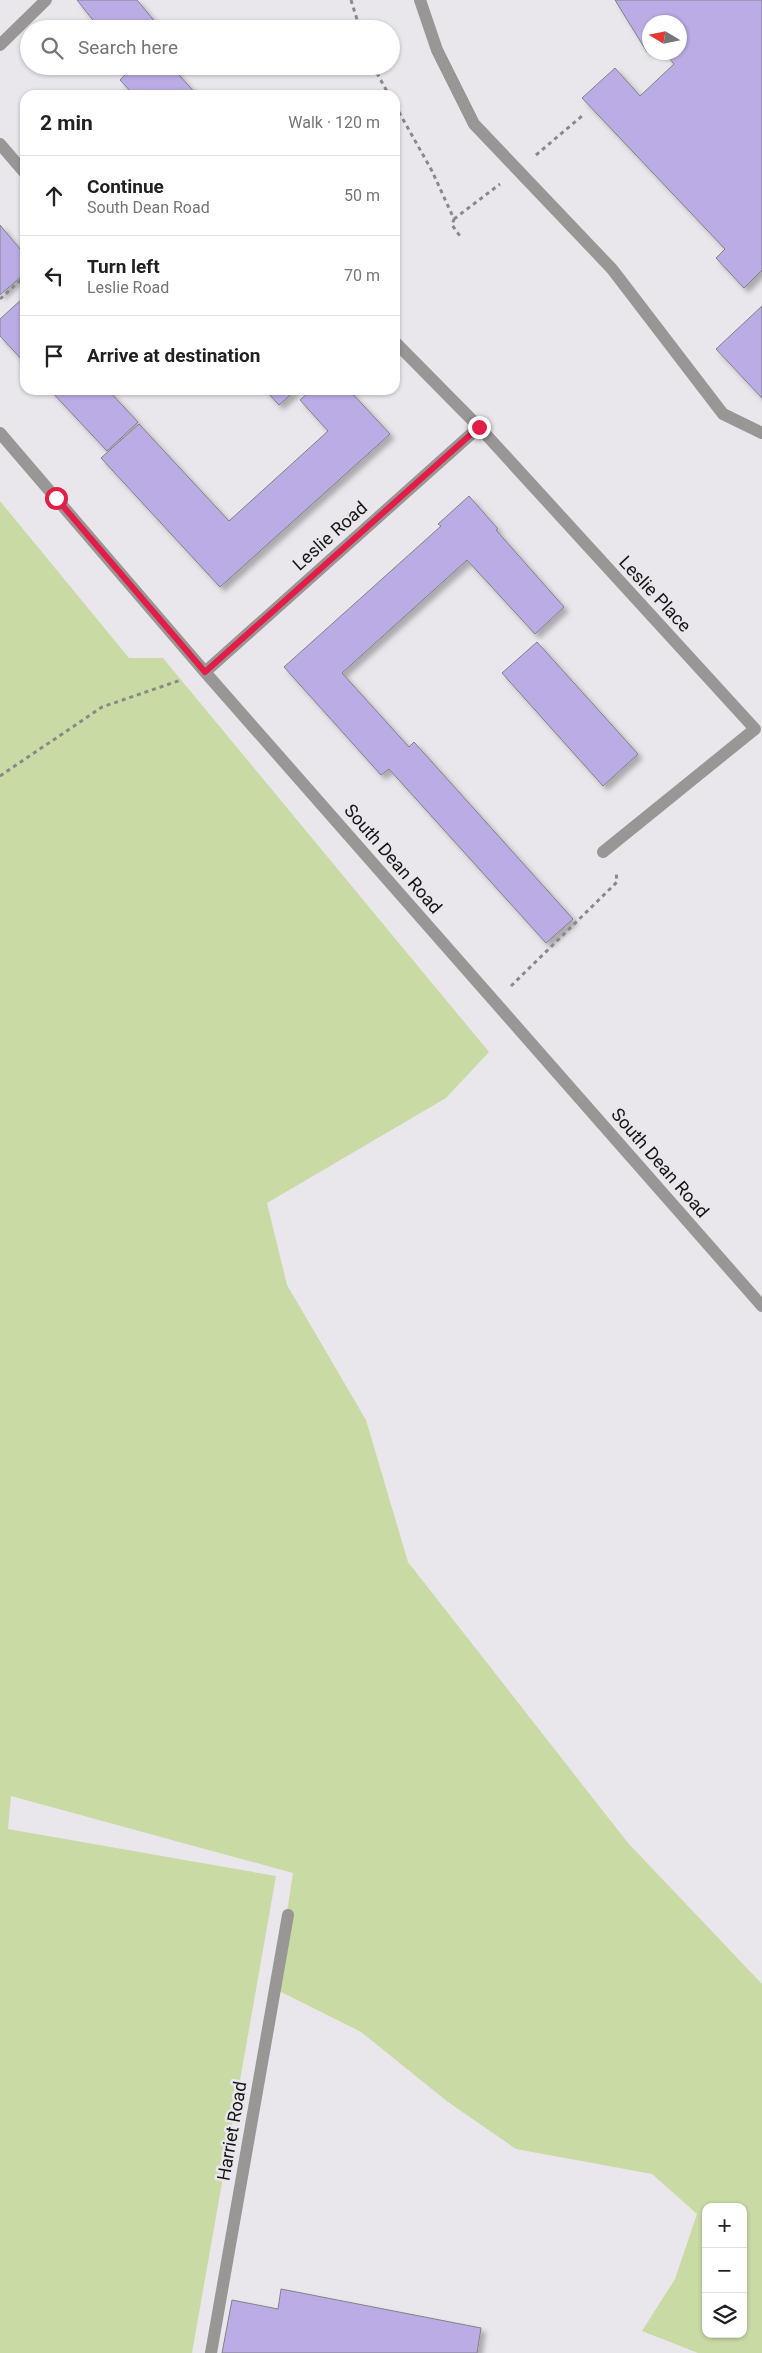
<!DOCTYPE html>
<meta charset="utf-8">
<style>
:root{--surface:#fff;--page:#f2f2f2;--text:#202124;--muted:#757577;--line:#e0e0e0}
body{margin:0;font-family:Roboto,sans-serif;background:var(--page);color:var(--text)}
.controls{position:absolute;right:15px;bottom:15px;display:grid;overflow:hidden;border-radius:10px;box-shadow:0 1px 4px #0004}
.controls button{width:45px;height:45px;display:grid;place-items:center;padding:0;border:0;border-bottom:1px solid var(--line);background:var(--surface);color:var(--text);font:25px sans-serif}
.compass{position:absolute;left:642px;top:15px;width:45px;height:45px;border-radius:50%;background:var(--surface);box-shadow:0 1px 4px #0004;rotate:280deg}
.stop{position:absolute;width:15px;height:15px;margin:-11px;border:4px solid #e11d48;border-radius:50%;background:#fff}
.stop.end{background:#e11d48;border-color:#fff;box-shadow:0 1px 5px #0008}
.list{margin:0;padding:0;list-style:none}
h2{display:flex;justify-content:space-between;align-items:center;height:65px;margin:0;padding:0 20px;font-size:21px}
h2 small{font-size:16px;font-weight:400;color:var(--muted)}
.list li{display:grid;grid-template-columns:32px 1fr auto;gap:15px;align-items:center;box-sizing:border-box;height:80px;padding:0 20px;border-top:1px solid var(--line)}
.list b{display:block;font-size:19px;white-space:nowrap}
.list p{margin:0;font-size:16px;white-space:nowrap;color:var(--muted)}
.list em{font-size:16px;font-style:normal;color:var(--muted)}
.icon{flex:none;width:28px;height:28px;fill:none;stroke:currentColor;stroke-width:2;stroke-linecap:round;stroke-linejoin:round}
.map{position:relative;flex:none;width:762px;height:2353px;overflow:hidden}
.search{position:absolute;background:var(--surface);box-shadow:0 1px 4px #0004;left:20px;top:20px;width:380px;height:55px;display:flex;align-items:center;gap:12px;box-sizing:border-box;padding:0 18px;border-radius:28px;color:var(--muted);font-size:19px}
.panel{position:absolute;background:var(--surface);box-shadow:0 1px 4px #0004;left:20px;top:90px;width:380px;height:305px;border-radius:15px}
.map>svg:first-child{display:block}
.green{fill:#c9daa5;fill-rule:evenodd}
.building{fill:#bbace5;stroke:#828186;filter:url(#shadow)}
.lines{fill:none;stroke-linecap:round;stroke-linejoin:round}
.path{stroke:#89888b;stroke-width:3;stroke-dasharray:4 4;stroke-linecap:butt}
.service{stroke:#999796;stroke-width:12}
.minor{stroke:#999796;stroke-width:12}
.route{stroke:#e11d48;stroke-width:6}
.labels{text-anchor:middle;stroke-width:5;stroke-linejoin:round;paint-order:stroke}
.street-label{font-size:18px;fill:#161617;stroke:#e9e7ec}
</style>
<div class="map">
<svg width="762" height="2353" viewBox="0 0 762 2353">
<defs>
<filter id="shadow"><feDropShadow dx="4.5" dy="4.5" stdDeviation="2.5" flood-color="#0004"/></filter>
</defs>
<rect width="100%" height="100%" fill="#e9e7ec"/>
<!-- green -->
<path class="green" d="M 0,501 L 129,658 L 163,658 L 489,1052 L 446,1098 L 267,1203 L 287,1285 L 366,1420 L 408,1562 L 628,1843 L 762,1984 L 762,2353 L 698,2353 L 642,2331 L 675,2279 L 697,2214 L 652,2174 L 516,2149 L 448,2102 L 361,2032 L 275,1989 L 293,1873 L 11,1796 L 8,1829 L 276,1876 L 192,2353 L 0,2353 ZM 706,2207 L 743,2207 L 743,2334 L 706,2334 Z"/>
<!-- building -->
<path class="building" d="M 77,0 L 137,0 L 161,29 L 100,29 Z
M 615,0 L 762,0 L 762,270 L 744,288 L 716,258 L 725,249 L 582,98 L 615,68 L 640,96 L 674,64 L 664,52 L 680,52 L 680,22 L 650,22 L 650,50 L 647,52 Z
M 171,66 L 197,95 L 134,95 L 120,80 L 133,66 Z
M 0,225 L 25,255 L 25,273 L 0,295 Z
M 23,298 L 25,300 L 25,363 L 0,336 L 0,319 Z
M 762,306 L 762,398 L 716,349 Z
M 50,390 L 108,390 L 138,422 L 107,451 Z
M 265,390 L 296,390 L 279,405 Z
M 311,390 L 349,390 L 390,434 L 220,587 L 101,458 L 139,424 L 229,521 L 328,431 L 300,400 Z
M 469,496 L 498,529 L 496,530 L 564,607 L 535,634 L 467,560 L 342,673 L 409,747 L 414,742 L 573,919 L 546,943 L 389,769 L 381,775 L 284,667 L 441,526 L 438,524 Z
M 537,642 L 638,754 L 603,786 L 502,673 Z
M 281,2289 L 481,2328 L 477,2353 L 222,2353 L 232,2300 L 278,2309 Z"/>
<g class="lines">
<!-- path -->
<path class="path" d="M 351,0 L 360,29
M 373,66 L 389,95
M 395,105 L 432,171 L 454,219 L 452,225 L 462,239
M 536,155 L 582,116
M 454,219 L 500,184
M 0,299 L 25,276
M 0,776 L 102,707 L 181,680
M 511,986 L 617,882 L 616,871"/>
<!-- service -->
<path class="service" d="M 420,0 L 437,50 L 474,124 L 612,269 L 723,414 L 762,433
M 0,45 L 46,0
M 0,144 L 25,173"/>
<!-- minor -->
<path class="minor" d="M 395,342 L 479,427 L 755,729 L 603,852
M 0,433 L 205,672 L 762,1306
M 205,672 L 479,427
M 211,2353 L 288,1915"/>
</g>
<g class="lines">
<!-- route -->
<path class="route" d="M 56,498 L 205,672 L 479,427"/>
</g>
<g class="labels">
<!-- street labels -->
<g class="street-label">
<text transform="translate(330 536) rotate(-42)" y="6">Leslie Road</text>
<text transform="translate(655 594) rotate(47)" y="6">Leslie Place</text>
<text transform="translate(393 859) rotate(49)" y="6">South Dean Road</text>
<text transform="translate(660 1163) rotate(49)" y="6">South Dean Road</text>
<text transform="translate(232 2131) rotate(-80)" y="6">Harriet Road</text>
</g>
</g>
</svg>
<div class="controls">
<button>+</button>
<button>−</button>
<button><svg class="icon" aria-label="layers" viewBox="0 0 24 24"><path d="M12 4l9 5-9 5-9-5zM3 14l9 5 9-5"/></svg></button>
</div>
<svg class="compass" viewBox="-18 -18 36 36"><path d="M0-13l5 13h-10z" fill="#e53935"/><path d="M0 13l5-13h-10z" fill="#757577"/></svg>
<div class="stop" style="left:56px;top:498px"></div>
<div class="stop end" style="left:479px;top:427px"></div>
<div class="search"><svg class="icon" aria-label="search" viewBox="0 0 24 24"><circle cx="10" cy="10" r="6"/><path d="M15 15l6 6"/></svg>Search here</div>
<section class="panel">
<h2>2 min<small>Walk · 120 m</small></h2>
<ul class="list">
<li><svg class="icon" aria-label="ahead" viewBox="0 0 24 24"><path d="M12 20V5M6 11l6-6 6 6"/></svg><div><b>Continue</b><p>South Dean Road</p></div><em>50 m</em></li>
<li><svg class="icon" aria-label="left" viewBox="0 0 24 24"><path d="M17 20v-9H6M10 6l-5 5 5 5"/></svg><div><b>Turn left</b><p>Leslie Road</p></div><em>70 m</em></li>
<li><svg class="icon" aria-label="arrive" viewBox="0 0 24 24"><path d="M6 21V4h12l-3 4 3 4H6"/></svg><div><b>Arrive at destination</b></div></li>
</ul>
</section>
</div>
